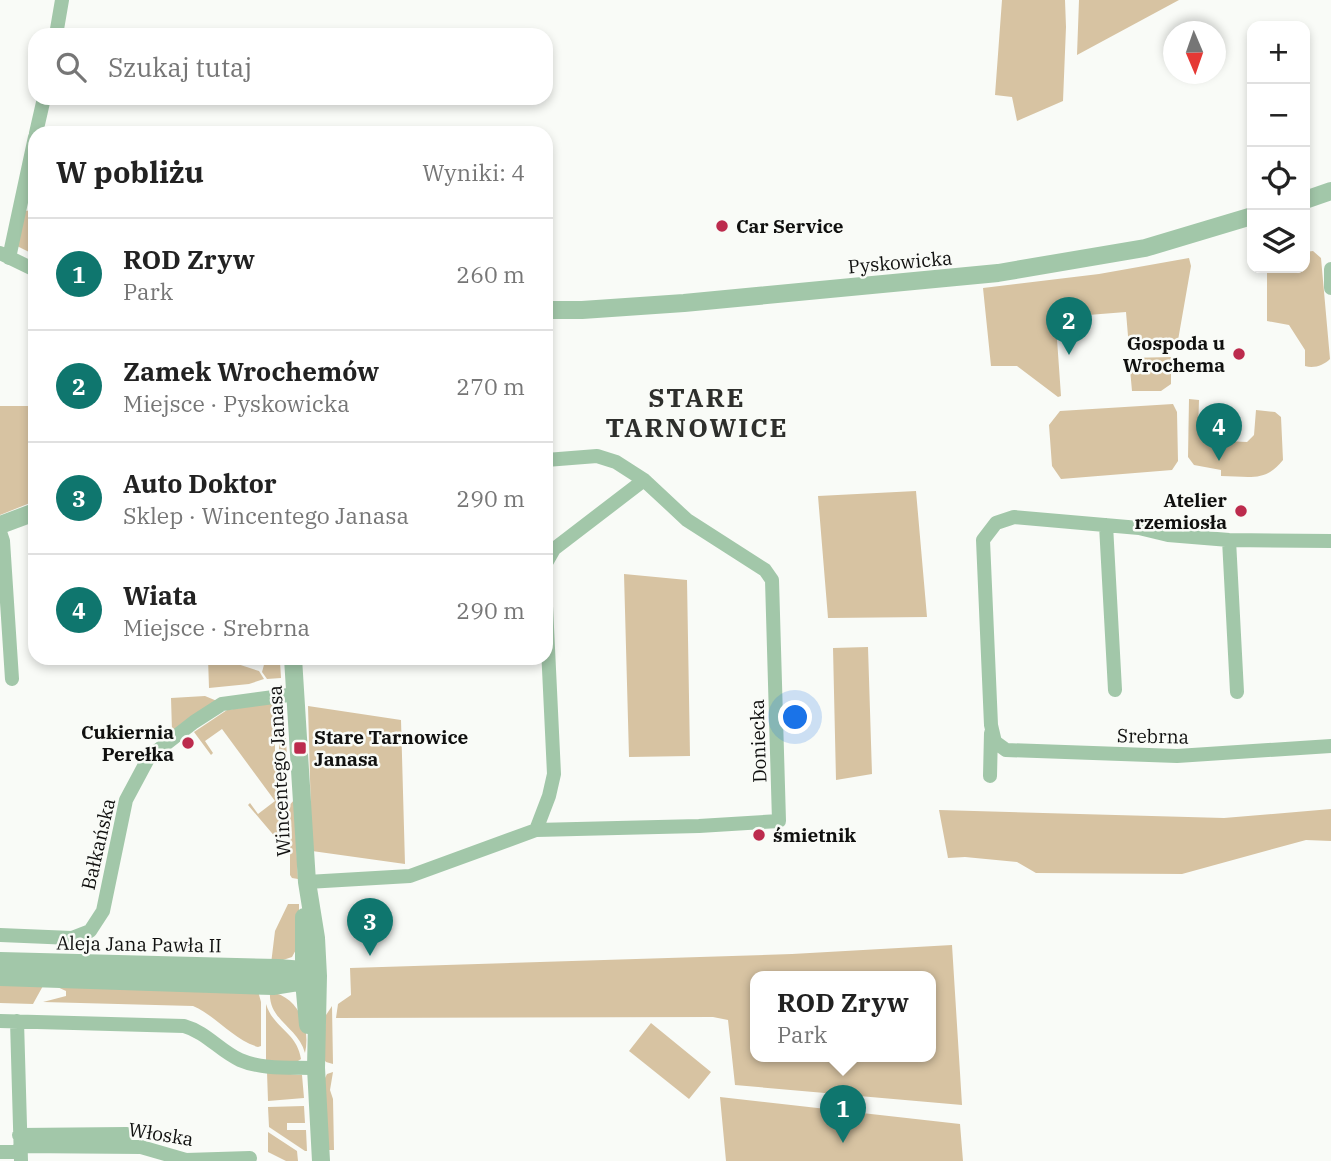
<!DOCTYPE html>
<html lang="pl">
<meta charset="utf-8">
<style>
:root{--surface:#fff;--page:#f2f2f2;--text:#222;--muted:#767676;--line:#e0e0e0;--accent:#0f766e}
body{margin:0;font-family:"IBM Plex Serif",serif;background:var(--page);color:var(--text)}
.controls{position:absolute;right:21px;top:21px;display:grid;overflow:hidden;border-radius:14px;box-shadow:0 4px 10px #0003}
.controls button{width:63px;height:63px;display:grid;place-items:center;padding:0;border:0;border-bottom:2px solid var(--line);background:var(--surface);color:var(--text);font:35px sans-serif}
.compass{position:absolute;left:1163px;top:21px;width:63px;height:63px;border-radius:50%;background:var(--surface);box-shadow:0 4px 10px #0003;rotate:178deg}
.you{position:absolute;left:796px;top:718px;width:24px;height:24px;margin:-18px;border:5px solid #fff;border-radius:50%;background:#1a73e8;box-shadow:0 0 0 10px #1a73e833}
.badge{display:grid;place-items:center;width:46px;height:46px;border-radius:50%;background:var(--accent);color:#fff;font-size:23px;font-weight:700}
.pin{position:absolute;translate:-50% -58px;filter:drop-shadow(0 2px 4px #0008)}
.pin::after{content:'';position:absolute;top:37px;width:24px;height:21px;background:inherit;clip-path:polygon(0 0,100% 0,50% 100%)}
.popup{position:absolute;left:750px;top:971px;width:186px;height:91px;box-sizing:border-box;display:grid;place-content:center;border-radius:14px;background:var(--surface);filter:drop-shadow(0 2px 5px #0005);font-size:23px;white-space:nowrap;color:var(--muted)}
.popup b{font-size:26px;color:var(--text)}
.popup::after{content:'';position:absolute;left:50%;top:100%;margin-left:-14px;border:14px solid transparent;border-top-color:var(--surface)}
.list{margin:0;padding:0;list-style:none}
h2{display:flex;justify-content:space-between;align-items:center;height:91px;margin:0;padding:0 28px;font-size:30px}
h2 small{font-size:23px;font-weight:400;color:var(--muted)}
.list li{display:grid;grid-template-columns:46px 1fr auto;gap:21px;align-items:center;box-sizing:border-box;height:112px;padding:0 28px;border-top:2px solid var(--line)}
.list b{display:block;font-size:26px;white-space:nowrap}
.list p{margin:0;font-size:23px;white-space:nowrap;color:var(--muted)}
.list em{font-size:23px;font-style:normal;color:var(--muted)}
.icon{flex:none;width:38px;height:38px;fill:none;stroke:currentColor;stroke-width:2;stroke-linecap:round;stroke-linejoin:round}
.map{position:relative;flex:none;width:1331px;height:1161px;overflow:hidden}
.search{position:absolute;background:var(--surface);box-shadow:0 4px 10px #0003;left:28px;top:28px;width:525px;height:77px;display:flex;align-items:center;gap:18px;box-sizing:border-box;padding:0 24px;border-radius:21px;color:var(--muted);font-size:26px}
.panel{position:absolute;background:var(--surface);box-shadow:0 4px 10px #0003;left:28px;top:126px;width:525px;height:539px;border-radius:21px}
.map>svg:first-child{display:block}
.green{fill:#d7c3a2;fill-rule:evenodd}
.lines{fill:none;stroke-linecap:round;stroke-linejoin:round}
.minor{stroke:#a2c7a9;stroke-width:14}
.tertiary{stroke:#a2c7a9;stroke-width:18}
.poi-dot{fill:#bc2b4d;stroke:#f9fbf7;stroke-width:2.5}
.labels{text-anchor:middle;stroke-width:5;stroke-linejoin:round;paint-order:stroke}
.poi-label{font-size:19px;font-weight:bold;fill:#10100f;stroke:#f9fbf7;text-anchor:start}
.street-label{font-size:19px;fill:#10100f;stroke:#f9fbf7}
.district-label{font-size:26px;font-weight:bold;letter-spacing:2px;fill:#2e2f2c;stroke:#f9fbf7}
</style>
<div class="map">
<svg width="1331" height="1161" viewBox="0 0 1331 1161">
<rect width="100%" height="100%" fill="#f9fbf7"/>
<!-- green -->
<path class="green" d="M 1002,0 L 1065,0 L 1066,27 L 1063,101 L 1017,121 L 1012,97 L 995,95 Z
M 1079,0 L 1179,0 L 1077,55 Z
M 35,210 L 35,255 L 17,246 L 24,211 Z
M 1313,251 L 1321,258 L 1330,359 C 1324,365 1314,369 1305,366 L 1305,350 L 1289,325 L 1267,321 L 1267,268 L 1305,268 L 1305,252 Z
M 1189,258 L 1191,266 L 1177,346 L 1129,348 L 1126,312 L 1063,317 L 1062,313 L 1050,313 L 1050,325 L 1056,325 L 1061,396 L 1058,397 L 1017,366 L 991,366 L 983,288 L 1099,274 Z
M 1171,357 L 1171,384 L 1161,391 L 1132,391 L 1129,358 Z
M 1189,399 L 1199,400 L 1198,432 L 1203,440 L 1247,442 L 1254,435 L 1256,410 L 1275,412 L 1281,417 L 1283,460 C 1265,483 1248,476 1221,476 L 1221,470 L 1194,465 L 1188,457 Z
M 1173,404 L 1177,412 L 1178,461 L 1172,470 L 1061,479 L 1052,466 L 1049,425 L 1060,411 Z
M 0,406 L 35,406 L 35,501 L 0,515 Z
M 916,491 L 927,617 L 828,618 L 818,496 Z
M 624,574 L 687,580 L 690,756 L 629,757 Z
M 868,647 L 872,774 L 836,780 L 833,648 Z
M 208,658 L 219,658 L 259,671 L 264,679 L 249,684 L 209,688 Z
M 265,661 L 280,661 L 281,678 L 267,679 L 262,672 Z
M 205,696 L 217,701 L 172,731 L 171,698 Z
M 272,703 L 277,704 C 275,737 272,773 282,805 L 279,810 L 282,845 L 248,805 L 250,803 L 258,814 L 275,801 L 222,729 L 205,741 L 213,753 L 211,755 L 194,732 L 227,710 Z
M 281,705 L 284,708 L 286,730 L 281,730 L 281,738 L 286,738 L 289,798 L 286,803 C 276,773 279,736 281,705 Z
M 308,706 L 401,720 L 405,864 L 312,851 Z
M 294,800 L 298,879 L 292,878 L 290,875 L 290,817 L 288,807 Z
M 1331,809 L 1331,841 L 1306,840 L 1182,874 L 1036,873 L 1017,862 L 965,857 L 948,858 L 939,810 L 1224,818 Z
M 288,904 L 299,904 L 299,944 L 292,957 L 271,964 L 275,931 Z
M 952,945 L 962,1105 L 735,1085 L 728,1020 L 713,1017 L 336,1018 L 338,1004 L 351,995 L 350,968 L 792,954 ZM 756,977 L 931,977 L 931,1057 L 756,1057 Z
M 0,983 L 44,984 L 33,1004 L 0,1003 Z
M 53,985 L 258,991 L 261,1002 L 261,1046 L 258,1047 C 232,1039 218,1017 193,1006 L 43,1002 L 66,996 L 66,991 Z
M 270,992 C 298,996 311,1027 305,1053 C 298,1027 268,1020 270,992 Z
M 266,1004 C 273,1028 297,1032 301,1059 L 298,1061 L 266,1061 Z
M 332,1006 L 333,1064 L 326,1062 L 323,1058 L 326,1015 Z
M 651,1023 L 711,1072 L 689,1099 L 629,1051 Z
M 267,1072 L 302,1075 L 304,1098 L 268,1101 Z
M 333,1072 L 330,1090 L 333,1099 L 334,1150 L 328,1150 L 324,1080 L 327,1074 Z
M 720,1097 L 960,1124 L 963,1161 L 726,1161 Z
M 304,1106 L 305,1123 L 287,1123 L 287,1130 L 306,1130 L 307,1151 L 305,1151 L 269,1127 L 268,1107 Z
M 268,1132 L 297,1151 L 298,1161 L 286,1161 L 268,1152 Z"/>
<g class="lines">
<!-- minor -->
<path class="minor" d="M 56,35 L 62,0
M 36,133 L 44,98
M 0,253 L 35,270
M 9,258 L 35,137
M 1331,269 L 1331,288
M 1106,525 L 1115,690
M 0,532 L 3,541 L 12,679
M 1229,540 L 1237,692
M 1331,541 L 1229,540 L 1168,535 L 1139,528 L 1014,517 L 996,523 L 983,540 L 991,725 L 995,742 L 1006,750 L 1177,756 L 1331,746
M 546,563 L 554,549 L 644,480
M 990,776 L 991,733
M 536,830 L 549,796 L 554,774 L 546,606
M 307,882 L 410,876 L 536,830 L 699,826 L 779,821 L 772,580 L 765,570 L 687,520 L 644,480 L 616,462 L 597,456 L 546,460
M 0,935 L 72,938 L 90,931 L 103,911 L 126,800 L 149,757 L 194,722 L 222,704 L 296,694
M 0,1021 L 184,1026 C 206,1032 220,1051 240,1060 C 263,1070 292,1067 316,1068
M 17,1021 L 21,1161
M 19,1135 L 127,1134
M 20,1146 L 141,1147 L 186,1160 L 250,1158
M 0,1152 L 20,1152"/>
<!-- tertiary -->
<path class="tertiary" d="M 1305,200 L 1331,191
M 546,310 L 582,310 L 684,303 L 998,273 L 1145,248 L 1252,216
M 0,525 L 35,512
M 293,658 L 307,882 L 316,938 L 318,976 L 316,1068 L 321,1161
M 304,917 L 304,981 L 308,1025
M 0,961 L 278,968 L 304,970 L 318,976
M 0,977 L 273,986 L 304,981 L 318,976"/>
</g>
<!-- markers -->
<g class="poi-dot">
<circle cx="722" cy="226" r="7"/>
<circle cx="1239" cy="354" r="7"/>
<circle cx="1241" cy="511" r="7"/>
<circle cx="188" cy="743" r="7"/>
<rect x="293" y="741" width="14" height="14" rx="3.5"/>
<circle cx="759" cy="835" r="7"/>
</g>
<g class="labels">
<!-- poi labels -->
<g class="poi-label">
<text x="736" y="233">Car Service</text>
<text x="1225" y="350" text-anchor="end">Gospoda u<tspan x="1225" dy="22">Wrochema</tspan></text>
<text x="1227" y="507" text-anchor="end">Atelier<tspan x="1227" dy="22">rzemiosła</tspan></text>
<text x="174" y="739" text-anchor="end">Cukiernia<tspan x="174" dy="22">Perełka</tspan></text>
<text x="314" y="744">Stare Tarnowice<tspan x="314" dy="22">Janasa</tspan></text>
<text x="773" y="842">śmietnik</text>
</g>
<!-- street labels -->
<g class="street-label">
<text transform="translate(900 262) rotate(-5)" y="7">Pyskowicka</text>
<text transform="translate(1153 736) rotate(1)" y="7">Srebrna</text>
<text transform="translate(758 741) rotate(-92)" y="7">Doniecka</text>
<text transform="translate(279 771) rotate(-93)" y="7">Wincentego Janasa</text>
<text transform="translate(98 844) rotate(-77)" y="7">Bałkańska</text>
<text transform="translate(139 944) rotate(1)" y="7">Aleja Jana Pawła II</text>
<text transform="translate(161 1134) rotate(9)" y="7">Włoska</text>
</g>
<!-- district labels -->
<g class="district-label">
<text x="697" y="407">STARE<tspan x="697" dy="30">TARNOWICE</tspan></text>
</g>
</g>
</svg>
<div class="controls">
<button>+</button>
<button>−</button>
<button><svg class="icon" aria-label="locate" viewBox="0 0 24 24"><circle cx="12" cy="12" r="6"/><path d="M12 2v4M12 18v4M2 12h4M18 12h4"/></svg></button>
<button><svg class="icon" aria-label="layers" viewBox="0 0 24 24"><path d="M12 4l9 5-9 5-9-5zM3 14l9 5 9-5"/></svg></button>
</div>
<svg class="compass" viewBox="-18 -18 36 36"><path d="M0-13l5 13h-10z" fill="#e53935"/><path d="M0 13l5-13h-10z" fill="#767676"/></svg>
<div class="you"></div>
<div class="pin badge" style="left:843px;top:1143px">1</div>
<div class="popup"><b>ROD Zryw</b>Park</div>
<div class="pin badge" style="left:1069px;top:355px">2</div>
<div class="pin badge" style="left:370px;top:956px">3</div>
<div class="pin badge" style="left:1219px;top:461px">4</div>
<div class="search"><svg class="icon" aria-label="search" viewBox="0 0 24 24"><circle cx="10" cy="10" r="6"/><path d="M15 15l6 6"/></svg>Szukaj tutaj</div>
<section class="panel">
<h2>W pobliżu<small>Wyniki: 4</small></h2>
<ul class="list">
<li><span class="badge">1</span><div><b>ROD Zryw</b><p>Park</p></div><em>260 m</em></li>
<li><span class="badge">2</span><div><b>Zamek Wrochemów</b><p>Miejsce · Pyskowicka</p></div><em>270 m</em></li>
<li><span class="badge">3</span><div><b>Auto Doktor</b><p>Sklep · Wincentego Janasa</p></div><em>290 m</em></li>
<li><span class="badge">4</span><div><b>Wiata</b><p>Miejsce · Srebrna</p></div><em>290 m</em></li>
</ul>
</section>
</div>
